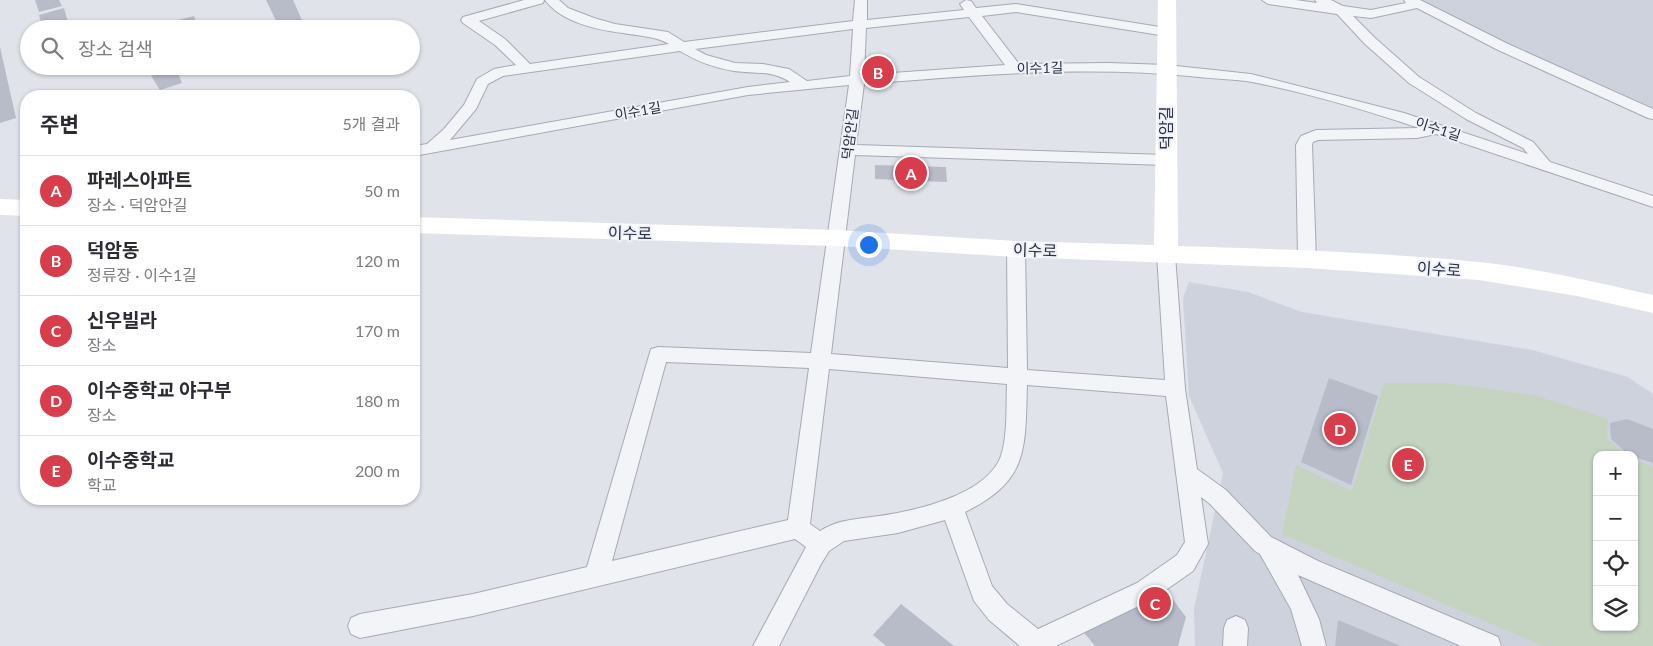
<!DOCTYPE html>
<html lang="ko">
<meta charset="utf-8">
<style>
:root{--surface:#fff;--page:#f2f2f3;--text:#2b2b33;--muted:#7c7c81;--line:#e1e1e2;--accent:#d73d4b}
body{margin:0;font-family:Lato,"Noto Sans KR",sans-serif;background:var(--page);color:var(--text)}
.controls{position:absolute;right:15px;bottom:15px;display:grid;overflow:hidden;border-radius:10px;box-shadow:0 1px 4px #0004}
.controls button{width:45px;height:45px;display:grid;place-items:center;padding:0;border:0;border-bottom:1px solid var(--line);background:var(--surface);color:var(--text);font:25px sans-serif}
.you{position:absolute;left:868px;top:244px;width:18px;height:18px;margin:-12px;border:4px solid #fff;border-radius:50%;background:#1a73e8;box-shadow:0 0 0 8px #1a73e833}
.badge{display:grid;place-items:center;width:32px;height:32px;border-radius:50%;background:var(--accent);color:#fff;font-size:16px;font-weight:700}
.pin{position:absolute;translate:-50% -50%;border:2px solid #fff;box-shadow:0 1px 5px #0006}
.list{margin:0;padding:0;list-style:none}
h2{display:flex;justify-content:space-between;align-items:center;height:65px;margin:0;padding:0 20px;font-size:21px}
h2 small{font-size:16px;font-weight:400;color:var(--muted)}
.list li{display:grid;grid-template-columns:32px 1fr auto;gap:15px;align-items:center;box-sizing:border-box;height:70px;padding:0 20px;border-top:1px solid var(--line)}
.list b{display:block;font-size:19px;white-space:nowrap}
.list p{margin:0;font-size:16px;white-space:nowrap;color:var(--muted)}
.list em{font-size:16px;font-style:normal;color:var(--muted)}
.icon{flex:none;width:28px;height:28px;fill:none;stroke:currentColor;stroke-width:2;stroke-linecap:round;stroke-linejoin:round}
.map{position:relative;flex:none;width:1653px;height:646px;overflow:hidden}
.search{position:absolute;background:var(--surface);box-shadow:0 1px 4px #0004;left:20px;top:20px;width:400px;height:55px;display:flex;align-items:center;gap:12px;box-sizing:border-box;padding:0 18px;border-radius:28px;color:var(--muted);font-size:19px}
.panel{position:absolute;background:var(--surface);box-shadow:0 1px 4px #0004;left:20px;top:90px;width:400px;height:415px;border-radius:20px}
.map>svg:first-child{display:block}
.built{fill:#ced2dc;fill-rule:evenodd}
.green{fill:#c4d4c0}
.building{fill:#b7bcc8}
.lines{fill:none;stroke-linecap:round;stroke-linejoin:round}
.street-casing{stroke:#a5aab5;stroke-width:2}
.street{fill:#f3f4f8;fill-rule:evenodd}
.secondary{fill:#fff;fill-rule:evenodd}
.labels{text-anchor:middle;stroke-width:4;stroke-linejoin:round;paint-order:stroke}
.far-street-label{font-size:14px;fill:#273043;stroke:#f0f2f7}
.street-label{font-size:16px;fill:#273043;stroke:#f0f2f7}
</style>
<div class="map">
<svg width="1653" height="646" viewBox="0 0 1653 646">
<rect width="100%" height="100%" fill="#e0e3ea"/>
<!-- built -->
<path class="built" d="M 1418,0 L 1653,0 L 1653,110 L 1514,49 Z
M 1189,282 L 1248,292 L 1302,312 L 1532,350 L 1628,377 L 1653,394 L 1653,646 L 1195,646 L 1194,609 L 1223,473 L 1189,396 L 1183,298 ZM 1597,455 L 1634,455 L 1634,627 L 1597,627 Z"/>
<!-- green -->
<path class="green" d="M 1384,383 L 1445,383 L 1533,395 L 1608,419 L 1607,438 L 1625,455 L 1597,455 L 1597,627 L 1634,627 L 1634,459 L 1653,467 L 1653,646 L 1543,646 L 1282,534 L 1296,465 L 1352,491 Z"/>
<!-- building -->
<path class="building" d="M 35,0 L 59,0 L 62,6 L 39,12 Z
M 266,0 L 293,0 L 306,29 L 280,29 Z
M 64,8 L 70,29 L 43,29 L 39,15 Z
M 194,16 L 198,29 L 167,29 L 166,23 Z
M 0,47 L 16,118 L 0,123 Z
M 54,66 L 76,66 L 76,67 L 55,73 Z
M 179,66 L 200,67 L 178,73 L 182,83 L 160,90 L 151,76 Z
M 875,165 L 946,167 L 947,182 L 875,179 Z
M 1329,378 L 1378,396 L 1351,485 L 1301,462 Z
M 1627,419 L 1653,429 L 1653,463 L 1634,457 L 1634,455 L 1629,455 L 1611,439 L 1610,423 Z
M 1164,588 L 1186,617 L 1178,646 L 1095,646 L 1081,629 Z
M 901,604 L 954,646 L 886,646 L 873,635 Z
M 1338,620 L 1401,646 L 1335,646 Z"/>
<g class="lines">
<defs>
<path id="street" d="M 524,0 L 544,0 L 543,3 L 479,21 L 505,39 L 530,64 L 669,44 C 655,36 639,36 623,33 C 597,30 561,22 545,0 L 559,0 L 568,8 L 594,18 L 615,24 L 668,32 L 684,42 L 853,21 L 855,0 L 867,0 L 867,20 L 964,10 L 960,4 L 966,0 L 971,1 L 976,8 L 1016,4 L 1166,28 L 1173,32 L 1166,36 L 1016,12 L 982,16 L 1019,64 L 1109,63 L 1167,65 L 1251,74 L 1404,113 L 1528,154 L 1523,148 L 1466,119 L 1409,83 L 1365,44 L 1337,14 L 1268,4 L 1262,0 L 1296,0 L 1317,3 L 1315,0 L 1331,0 L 1343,6 L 1371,10 L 1406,3 L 1404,0 L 1420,0 L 1508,44 L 1653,109 L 1653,119 L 1648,118 L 1498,50 L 1417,8 L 1371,18 L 1353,16 L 1375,38 L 1419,77 L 1476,113 L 1533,142 L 1550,162 L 1653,196 L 1653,207 L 1436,134 L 1417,138 L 1318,140 L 1313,142 L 1312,145 L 1316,259 L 1313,263 L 1307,265 L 1301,263 L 1298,259 L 1296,145 L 1301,136 L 1316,130 L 1419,128 C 1366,110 1307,93 1252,82 C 1235,79 1217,79 1199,77 C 1087,65 975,75 864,84 L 856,145 L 1166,155 L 1172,157 L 1174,160 L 1172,163 L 1166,165 L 855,155 L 831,354 L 1008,368 L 1007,249 L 1010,245 L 1016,243 L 1022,245 L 1025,249 L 1027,370 L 1165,380 L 1157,255 L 1160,251 L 1166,249 L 1172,251 L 1175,255 L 1185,389 L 1197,469 L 1226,490 L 1271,537 L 1318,561 L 1498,637 L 1501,646 L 1461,646 L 1298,575 L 1319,619 L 1326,646 L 1302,646 L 1291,609 L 1260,554 L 1255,551 L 1210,504 L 1201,497 L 1208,544 L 1193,571 L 1153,599 L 1056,646 L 1020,646 L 989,620 L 974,601 L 945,520 L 898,533 L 844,541 L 829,551 L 821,564 L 779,646 L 753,646 L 806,547 L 795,539 L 473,616 L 360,638 L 351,634 L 348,626 L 351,618 L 360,614 L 473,594 L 587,567 L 651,349 L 658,347 L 811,353 L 849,85 L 748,95 L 414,156 L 414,146 L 427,144 L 444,129 L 464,105 L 477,79 L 494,69 L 516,65 L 495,45 L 463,23 L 461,20 L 463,17 ZM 969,17 L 1005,65 L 864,75 L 866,28 ZM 853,29 L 850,76 L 807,81 L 789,69 L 763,64 L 735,63 L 706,55 L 695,49 ZM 680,51 C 696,61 715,68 734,71 C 755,74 772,70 790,82 L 748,87 L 450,140 L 476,109 L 488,84 L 503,76 ZM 666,362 L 809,368 L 788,520 L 612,561 ZM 829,369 L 1007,384 C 1006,406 1008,434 1001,456 C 987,495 915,511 879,516 C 858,519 839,519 820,531 L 810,524 ZM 1027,385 L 1166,396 L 1185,542 L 1177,555 L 1137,583 L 1038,629 L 1007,604 L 992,586 L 965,512 C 1029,481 1025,449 1027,385 Z
M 1236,616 L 1245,620 L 1248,628 L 1247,646 L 1223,646 L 1224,628 L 1227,620 Z"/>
</defs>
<!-- street casing -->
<use href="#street" class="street-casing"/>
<!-- street -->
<use href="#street" class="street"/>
<!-- secondary -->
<path class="secondary" d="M 1158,0 L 1176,0 L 1178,246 C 1278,249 1378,252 1478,262 C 1537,268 1595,282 1653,295 L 1653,313 L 1577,296 L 1479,280 L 1307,268 L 1016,257 L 836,246 L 414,233 L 414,217 L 836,230 L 1016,241 L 1154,245 Z
M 0,199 L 26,200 L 26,216 L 0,215 Z"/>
</g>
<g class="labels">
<!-- far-street labels -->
<g class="far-street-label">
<text transform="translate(1040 68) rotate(-1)" y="5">이수1길</text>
<text transform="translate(638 111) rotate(-10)" y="5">이수1길</text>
<text transform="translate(1438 129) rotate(18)" y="5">이수1길</text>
<text transform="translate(850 134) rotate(-83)" y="5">덕암안길</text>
</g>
<!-- street labels -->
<g class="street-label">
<text transform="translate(1166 128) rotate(-90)" y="6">덕암길</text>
<text transform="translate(630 233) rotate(1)" y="6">이수로</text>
<text transform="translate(1035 250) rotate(2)" y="6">이수로</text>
<text transform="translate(1439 269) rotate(4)" y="6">이수로</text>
</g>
</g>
</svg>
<div class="controls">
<button>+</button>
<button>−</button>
<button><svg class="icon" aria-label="locate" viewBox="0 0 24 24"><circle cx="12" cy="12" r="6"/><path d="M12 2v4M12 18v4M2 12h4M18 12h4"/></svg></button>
<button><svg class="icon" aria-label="layers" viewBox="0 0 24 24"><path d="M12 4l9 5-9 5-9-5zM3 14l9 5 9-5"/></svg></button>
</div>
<div class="you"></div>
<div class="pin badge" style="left:911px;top:173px">A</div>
<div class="pin badge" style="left:878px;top:72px">B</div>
<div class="pin badge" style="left:1155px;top:603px">C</div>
<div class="pin badge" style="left:1340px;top:429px">D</div>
<div class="pin badge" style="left:1408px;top:464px">E</div>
<div class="search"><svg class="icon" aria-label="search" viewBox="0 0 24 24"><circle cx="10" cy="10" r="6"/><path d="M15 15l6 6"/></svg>장소 검색</div>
<section class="panel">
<h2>주변<small>5개 결과</small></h2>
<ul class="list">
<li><span class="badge">A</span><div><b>파레스아파트</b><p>장소 · 덕암안길</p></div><em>50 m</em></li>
<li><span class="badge">B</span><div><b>덕암동</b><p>정류장 · 이수1길</p></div><em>120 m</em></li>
<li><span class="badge">C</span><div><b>신우빌라</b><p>장소</p></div><em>170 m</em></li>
<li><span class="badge">D</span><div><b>이수중학교 야구부</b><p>장소</p></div><em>180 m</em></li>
<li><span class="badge">E</span><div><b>이수중학교</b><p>학교</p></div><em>200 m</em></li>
</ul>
</section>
</div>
